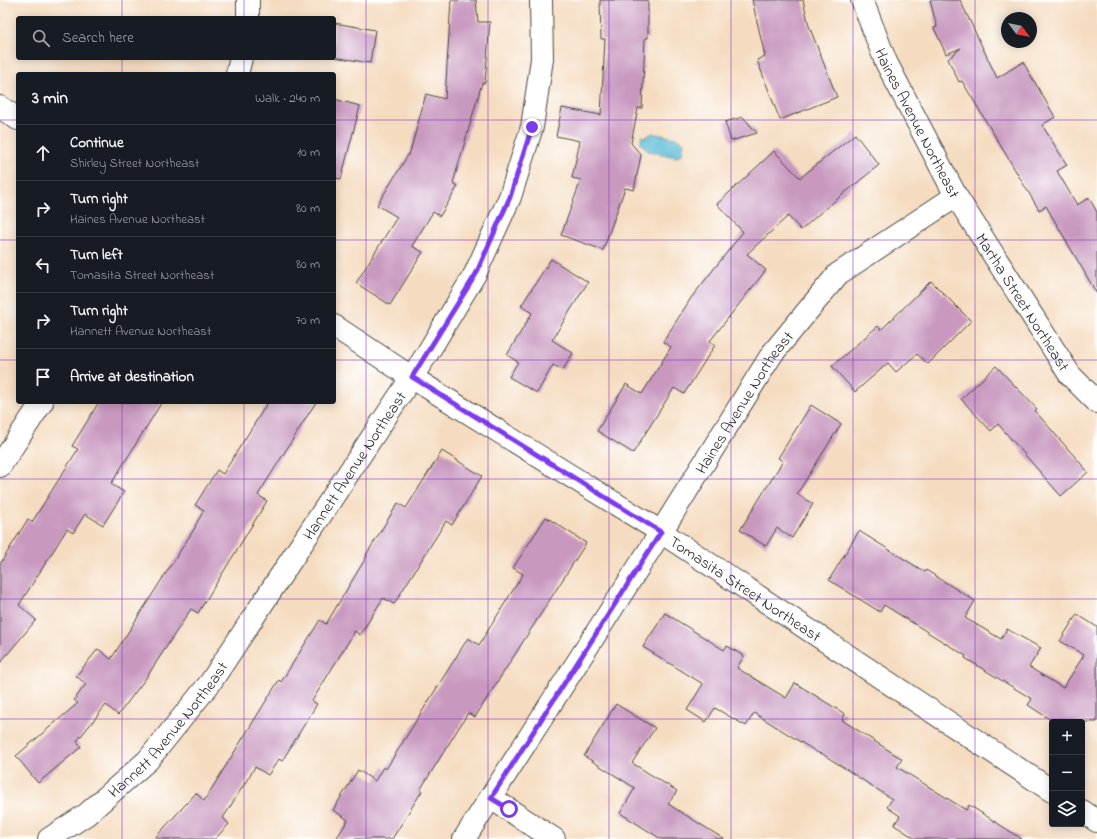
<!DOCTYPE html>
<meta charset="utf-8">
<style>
:root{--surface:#171b24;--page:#20242c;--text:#f1f3f6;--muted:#9ea1a6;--line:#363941}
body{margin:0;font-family:"Indie Flower",sans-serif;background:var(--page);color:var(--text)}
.controls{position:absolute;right:12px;bottom:12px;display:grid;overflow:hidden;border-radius:4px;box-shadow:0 2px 10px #0003}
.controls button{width:36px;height:36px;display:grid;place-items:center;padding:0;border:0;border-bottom:1px solid var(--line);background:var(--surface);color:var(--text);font:20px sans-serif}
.compass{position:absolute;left:1001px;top:12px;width:36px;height:36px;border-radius:50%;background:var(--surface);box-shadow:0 2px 10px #0003;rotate:122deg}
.stop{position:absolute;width:12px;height:12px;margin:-9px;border:3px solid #7c3aed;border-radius:50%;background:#fff}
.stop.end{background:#7c3aed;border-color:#fff;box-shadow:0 1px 4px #0008}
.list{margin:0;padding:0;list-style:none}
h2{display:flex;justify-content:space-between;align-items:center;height:52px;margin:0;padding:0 16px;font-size:17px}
h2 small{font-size:13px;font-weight:400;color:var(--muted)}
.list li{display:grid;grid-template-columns:26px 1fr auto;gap:12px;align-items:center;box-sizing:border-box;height:56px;padding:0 16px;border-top:1px solid var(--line)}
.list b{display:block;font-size:15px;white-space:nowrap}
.list p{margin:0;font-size:13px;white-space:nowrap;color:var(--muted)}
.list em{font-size:13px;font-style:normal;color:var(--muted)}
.icon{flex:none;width:22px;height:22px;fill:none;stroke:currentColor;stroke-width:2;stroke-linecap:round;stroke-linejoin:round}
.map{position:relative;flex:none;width:1097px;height:839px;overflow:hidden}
.search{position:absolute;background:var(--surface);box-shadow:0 2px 10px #0003;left:16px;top:16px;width:320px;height:44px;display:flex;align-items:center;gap:10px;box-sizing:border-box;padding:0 14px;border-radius:4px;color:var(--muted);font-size:15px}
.panel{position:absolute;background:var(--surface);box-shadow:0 2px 10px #0003;left:16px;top:72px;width:320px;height:332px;border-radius:4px}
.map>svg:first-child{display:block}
.water{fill:#53b8d2;stroke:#3f727e}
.building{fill:#c898bf}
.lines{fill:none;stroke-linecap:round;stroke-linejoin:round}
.street-casing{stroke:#494641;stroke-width:24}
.street{stroke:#fff;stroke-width:22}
.route{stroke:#7c3aed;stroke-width:5}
.grid{fill:none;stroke:#7b2cbf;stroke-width:1;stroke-opacity:0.55}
.labels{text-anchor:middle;stroke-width:3;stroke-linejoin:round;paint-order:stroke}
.street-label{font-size:16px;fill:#2b2b2b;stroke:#fff}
</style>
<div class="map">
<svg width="1097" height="839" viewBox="0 0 1097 839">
<rect width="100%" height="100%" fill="#fff"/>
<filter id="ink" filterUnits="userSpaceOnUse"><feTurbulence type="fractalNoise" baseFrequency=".025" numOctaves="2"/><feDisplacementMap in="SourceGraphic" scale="8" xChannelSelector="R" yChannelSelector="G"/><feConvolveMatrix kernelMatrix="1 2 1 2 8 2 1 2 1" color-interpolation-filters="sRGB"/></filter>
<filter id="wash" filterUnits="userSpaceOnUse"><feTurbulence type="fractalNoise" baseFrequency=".012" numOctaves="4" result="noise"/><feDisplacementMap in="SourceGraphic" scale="16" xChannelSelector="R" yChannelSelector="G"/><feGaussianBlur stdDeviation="0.9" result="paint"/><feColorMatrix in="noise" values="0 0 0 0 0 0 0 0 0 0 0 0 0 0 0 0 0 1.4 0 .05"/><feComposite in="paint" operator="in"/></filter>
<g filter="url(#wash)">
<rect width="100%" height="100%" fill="#f5dcc0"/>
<!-- water -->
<path class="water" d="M 652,133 L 680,139 L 684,143 L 682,154 L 676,157 L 648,151 L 644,146 L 640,144 L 642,136 L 646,137 Z"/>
<g id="blocks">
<!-- building -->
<path class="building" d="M 451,0 L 476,0 L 478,22 L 490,22 L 485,83 L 482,83 L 453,183 L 458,186 L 440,216 L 433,212 L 412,246 L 423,252 L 390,305 L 356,283 L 397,217 L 377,205 L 410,152 L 426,94 L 445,99 Z
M 600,0 L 648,0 L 648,38 L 645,38 L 642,108 L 638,108 L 631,143 L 641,155 L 634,190 L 625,188 L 603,250 L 561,235 L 581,180 L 572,178 L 580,141 L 556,136 L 562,108 L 601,115 L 605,39 L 601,39 Z
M 752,0 L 803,0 L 809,26 L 837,97 L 780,120 L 757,60 L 765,56 Z
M 930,0 L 960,0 L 997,78 L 1023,62 L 1055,117 L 1042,125 L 1067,165 L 1057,171 L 1077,205 L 1089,198 L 1097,212 L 1097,294 L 1046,206 L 1039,210 L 962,81 L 959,82 L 948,59 L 961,48 L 946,54 L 934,28 L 937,27 Z
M 334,23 L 375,30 L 370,63 L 334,57 Z
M 334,99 L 360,106 L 341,179 L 334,178 Z
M 743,117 L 757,133 L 731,141 L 725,122 Z
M 855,134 L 879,165 L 820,213 L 801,230 L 788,216 L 747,254 L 766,270 L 710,341 L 715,345 L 684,394 L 674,388 L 633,453 L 597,431 L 626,384 L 642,394 L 671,347 L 663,342 L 691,298 L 743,232 L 717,204 L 774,151 L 800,178 Z
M 551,259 L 588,282 L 552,340 L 573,353 L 563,370 L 553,365 L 537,393 L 509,377 L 518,362 L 507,355 L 532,313 L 521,306 Z
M 931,281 L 971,321 L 928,364 L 917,354 L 896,372 L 888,363 L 855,392 L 832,366 L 878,326 L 881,330 Z
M 996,366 L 1037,409 L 1035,411 L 1088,472 L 1061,496 L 998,424 L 991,431 L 961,399 Z
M 99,402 L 162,402 L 111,484 L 124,492 L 103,525 L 85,514 L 73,533 L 67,529 L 19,605 L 36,620 L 0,663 L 0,564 L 28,519 L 32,522 L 78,449 L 72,446 Z
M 268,402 L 316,402 L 258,495 L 267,501 L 198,613 L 191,609 L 146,678 L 118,715 L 106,705 L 77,741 L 81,747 L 38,783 L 16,756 L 78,703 L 74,700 L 86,684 L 76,676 L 98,649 L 111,659 L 196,526 L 195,526 L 204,510 L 195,505 L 217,470 L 223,474 Z
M 811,405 L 841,424 L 797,494 L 813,504 L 792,538 L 777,528 L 766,546 L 740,530 L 783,461 L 778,458 Z
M 442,451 L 482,476 L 452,525 L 446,521 L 394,604 L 383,598 L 360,635 L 355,631 L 312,701 L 317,704 L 282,761 L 279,759 L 268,775 L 255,767 L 223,818 L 229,824 L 215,839 L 154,839 L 196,793 L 204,801 L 279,680 L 281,682 L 320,620 L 326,624 L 367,556 L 366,555 L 398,503 L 406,508 Z
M 546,517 L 586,543 L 475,717 L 468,713 L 420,790 L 422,791 L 392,839 L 336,839 L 348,820 L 333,810 L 358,770 L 375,781 L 383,767 L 386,769 L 468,638 L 479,645 L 523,574 L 513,568 Z
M 859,531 L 925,572 L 926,570 L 975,601 L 965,618 L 1001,639 L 1007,629 L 1041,648 L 1029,667 L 1063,688 L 1084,655 L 1060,641 L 1077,614 L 1097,627 L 1097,722 L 1054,722 L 1028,705 L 1032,699 L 965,658 L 966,656 L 884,605 L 880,612 L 829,580 Z
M 665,613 L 724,650 L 727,646 L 744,656 L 737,668 L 786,698 L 795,683 L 845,714 L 842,720 L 902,759 L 897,767 L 966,810 L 969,805 L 1022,839 L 916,839 L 894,825 L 900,816 L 887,807 L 892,799 L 821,753 L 820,754 L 754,713 L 746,726 L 715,708 L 706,722 L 687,710 L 703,684 L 643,647 Z
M 616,704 L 655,728 L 632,763 L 677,791 L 668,804 L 724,839 L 661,839 L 620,813 L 635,788 L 584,756 Z"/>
</g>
</g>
<g filter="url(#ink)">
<use href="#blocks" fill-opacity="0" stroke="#494641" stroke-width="1"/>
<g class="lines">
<defs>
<g id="street">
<path d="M 248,0 L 248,18"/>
<path id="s1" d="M 862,0 L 886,62 L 956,196 L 1070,375 L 1097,402"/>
<path d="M 237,74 L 241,58"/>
<path d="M 0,107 L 18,119"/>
<path id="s2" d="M 334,326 L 411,377 L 661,532 L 1052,791"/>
<path d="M 0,466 L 42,402"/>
<path d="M 491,798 L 554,839"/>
<path d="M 1082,811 L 1097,821"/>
<path id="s3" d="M 49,839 L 87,814 L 148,760 L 210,683 L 427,354 L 475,274 L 510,197 L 532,127 L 542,59 L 541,0"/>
<path id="s4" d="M 464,839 L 661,532 L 772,354 L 838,274 L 956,196"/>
</g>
</defs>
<!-- street casing -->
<use href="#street" class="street-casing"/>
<!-- street -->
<use href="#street" class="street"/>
</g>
</g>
<g class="lines" filter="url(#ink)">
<!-- route -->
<path class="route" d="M 509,809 L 491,798 L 661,532 L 412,377 L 476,274 L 510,197 L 532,127"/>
</g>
<!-- grid -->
<path class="grid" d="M 122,0 L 122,18M 244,0 L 244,18M 366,0 L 366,839M 488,0 L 488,839M 609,0 L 609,839M 731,0 L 731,839M 853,0 L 853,839M 975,0 L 975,839M 122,58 L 122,74M 244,58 L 244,74M 0,120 L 18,120M 334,120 L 1097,120M 0,240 L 18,240M 334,240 L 1097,240M 0,360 L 18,360M 334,360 L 1097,360M 122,402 L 122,839M 244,402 L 244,839M 0,479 L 1097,479M 0,599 L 1097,599M 0,719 L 1097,719"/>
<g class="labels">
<!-- street labels -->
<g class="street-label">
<text dy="6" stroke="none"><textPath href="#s1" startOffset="135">Haines Avenue Northeast</textPath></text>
<text dy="6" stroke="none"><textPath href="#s1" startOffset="343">Martha Street Northeast</textPath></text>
<text dy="6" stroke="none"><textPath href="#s4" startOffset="519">Haines Avenue Northeast</textPath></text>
<text dy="6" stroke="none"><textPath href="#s3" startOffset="487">Hannett Avenue Northeast</textPath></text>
<text dy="6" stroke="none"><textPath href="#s2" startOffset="488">Tomasita Street Northeast</textPath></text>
<text dy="6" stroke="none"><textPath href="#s3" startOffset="163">Hannett Avenue Northeast</textPath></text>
</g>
</g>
</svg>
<div class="controls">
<button>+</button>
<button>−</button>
<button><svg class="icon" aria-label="layers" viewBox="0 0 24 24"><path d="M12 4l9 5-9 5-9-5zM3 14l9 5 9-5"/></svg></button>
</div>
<svg class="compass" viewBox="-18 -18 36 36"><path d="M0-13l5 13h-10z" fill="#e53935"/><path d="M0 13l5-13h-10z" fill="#9ea1a6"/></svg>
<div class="stop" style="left:509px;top:809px"></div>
<div class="stop end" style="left:532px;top:127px"></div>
<div class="search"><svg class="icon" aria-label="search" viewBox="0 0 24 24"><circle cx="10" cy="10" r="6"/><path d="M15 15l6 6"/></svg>Search here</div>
<section class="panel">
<h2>3 min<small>Walk · 240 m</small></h2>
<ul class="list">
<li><svg class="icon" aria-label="ahead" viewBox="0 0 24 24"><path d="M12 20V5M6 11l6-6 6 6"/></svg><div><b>Continue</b><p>Shirley Street Northeast</p></div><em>10 m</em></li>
<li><svg class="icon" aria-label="right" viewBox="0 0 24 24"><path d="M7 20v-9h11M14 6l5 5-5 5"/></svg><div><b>Turn right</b><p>Haines Avenue Northeast</p></div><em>80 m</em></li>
<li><svg class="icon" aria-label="left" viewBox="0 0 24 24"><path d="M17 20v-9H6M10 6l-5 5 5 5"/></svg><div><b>Turn left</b><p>Tomasita Street Northeast</p></div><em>80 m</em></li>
<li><svg class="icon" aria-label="right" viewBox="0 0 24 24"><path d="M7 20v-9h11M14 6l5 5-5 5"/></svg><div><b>Turn right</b><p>Hannett Avenue Northeast</p></div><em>70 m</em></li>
<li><svg class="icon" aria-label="arrive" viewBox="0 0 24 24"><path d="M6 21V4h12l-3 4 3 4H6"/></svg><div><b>Arrive at destination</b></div></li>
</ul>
</section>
</div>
